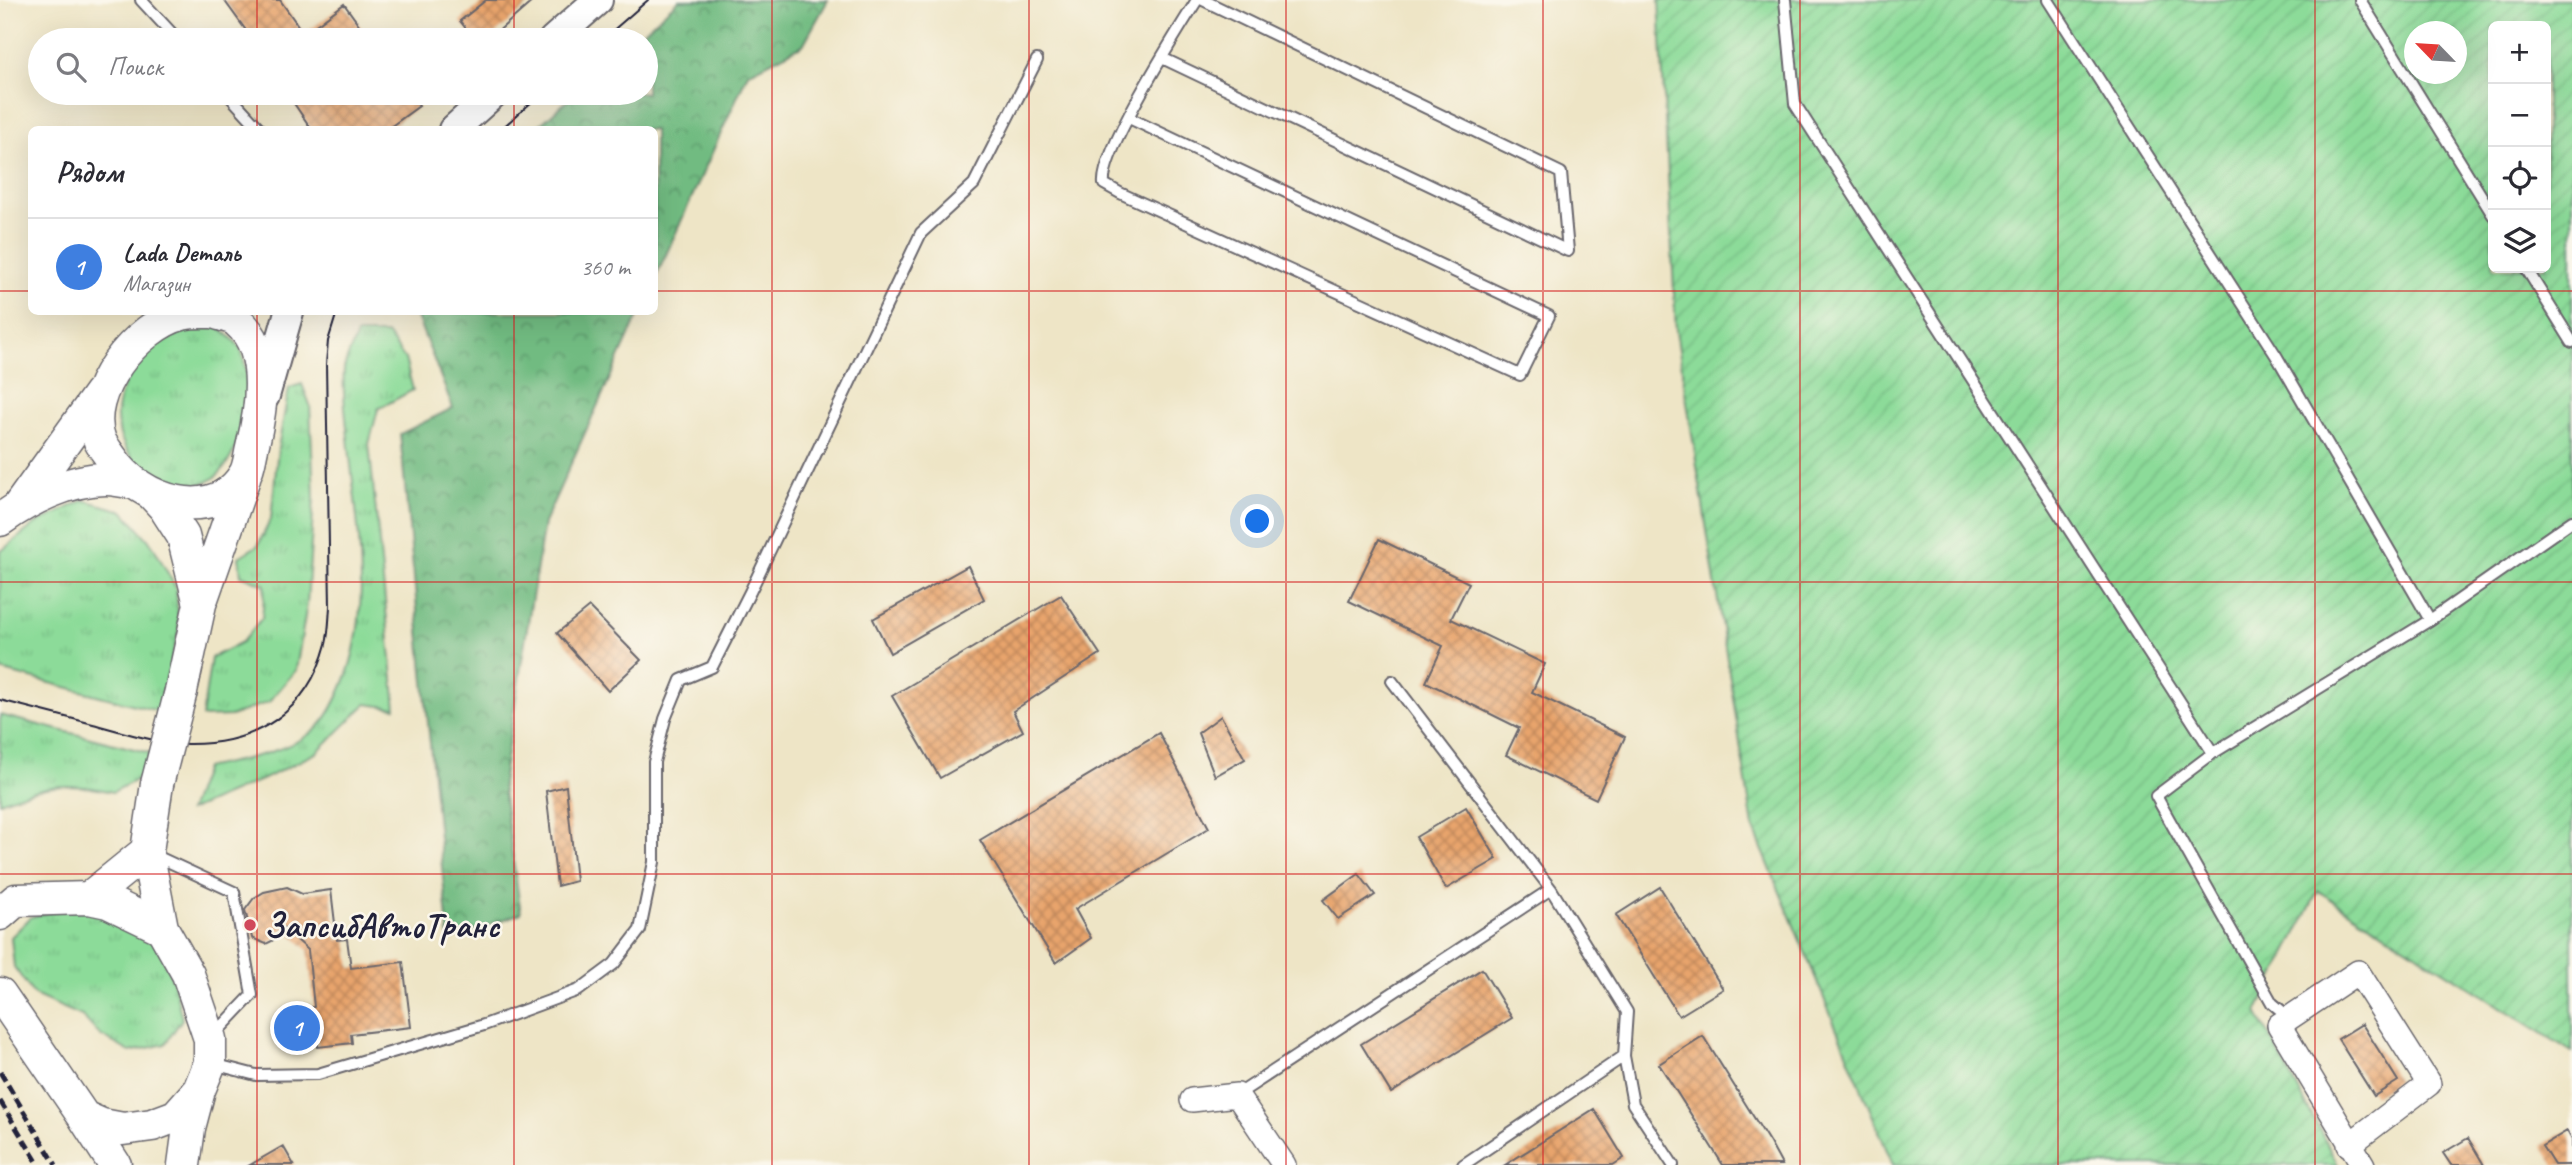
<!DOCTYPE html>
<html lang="ru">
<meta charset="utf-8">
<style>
:root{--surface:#fff;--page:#f7f7f7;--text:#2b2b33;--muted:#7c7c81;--line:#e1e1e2;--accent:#d1495b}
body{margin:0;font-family:Caveat,sans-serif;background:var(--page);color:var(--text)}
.controls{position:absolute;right:21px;top:21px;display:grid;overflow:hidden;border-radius:10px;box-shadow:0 7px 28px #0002}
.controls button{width:63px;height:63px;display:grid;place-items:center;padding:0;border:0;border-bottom:2px solid var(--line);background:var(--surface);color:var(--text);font:35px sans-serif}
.compass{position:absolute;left:2404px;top:21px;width:63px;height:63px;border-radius:50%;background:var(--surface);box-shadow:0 7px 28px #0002;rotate:295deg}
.you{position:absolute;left:1258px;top:522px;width:24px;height:24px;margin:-18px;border:5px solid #fff;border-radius:50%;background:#1a73e8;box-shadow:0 0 0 10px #1a73e833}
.badge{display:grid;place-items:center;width:46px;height:46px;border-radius:50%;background:var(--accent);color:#fff;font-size:23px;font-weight:700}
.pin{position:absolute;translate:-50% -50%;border:4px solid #fff;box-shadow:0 2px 7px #0006}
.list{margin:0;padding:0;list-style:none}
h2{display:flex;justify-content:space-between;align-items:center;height:91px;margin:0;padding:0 28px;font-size:30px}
h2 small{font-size:23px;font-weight:400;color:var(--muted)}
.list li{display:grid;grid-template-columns:46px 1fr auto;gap:21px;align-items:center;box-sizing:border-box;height:98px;padding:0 28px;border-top:2px solid var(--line)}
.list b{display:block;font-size:26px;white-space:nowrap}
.list p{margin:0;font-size:23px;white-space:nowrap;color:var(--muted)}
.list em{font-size:23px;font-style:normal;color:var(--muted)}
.icon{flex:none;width:38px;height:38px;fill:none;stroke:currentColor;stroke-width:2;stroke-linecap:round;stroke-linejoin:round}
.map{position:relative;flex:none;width:2572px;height:1165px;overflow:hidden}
.search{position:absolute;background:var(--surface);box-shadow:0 7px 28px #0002;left:28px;top:28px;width:630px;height:77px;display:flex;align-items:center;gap:18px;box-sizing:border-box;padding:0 24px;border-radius:38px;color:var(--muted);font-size:26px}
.panel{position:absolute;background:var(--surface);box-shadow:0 7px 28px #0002;left:28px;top:126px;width:630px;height:189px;border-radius:10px}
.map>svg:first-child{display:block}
.grass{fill:url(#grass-tufts);stroke:#577e6a;stroke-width:2}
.forest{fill:url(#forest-crowns);stroke:#4a6e5e;stroke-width:2}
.garden{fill:url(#garden-furrows);stroke:#577e6a;stroke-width:2;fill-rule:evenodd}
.building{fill:url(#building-cross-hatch)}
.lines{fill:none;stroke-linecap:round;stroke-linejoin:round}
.service-casing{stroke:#69666c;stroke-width:14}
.minor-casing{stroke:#69666c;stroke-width:26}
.tertiary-casing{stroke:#69666c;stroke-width:32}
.secondary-casing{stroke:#69666c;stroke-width:35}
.service{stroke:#fff;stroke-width:10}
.minor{stroke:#fff;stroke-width:23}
.tertiary{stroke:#fff;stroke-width:28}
.secondary{stroke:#fff;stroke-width:32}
.tram{stroke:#22223b;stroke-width:2}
.rail{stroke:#22223b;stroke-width:5;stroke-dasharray:10 5;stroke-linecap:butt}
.secondary-bridge-casing{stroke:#69666c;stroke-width:35;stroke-linecap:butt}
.secondary-bridge{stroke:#fff;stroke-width:32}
.grid{fill:none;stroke:#d62828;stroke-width:2;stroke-opacity:0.55}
.poi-dot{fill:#d1495b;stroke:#fbf7ec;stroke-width:2.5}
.labels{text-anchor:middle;stroke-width:5;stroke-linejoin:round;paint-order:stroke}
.poi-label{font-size:35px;font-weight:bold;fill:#22223b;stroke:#fbf7ec;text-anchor:start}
</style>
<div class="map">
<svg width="2572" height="1165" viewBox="0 0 2572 1165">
<defs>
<pattern id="grass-tufts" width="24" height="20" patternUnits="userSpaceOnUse" patternTransform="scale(1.75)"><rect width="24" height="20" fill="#8cdb99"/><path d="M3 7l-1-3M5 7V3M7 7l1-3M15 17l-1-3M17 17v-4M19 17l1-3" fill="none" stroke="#78bc85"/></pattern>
<pattern id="forest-crowns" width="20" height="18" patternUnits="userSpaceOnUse" patternTransform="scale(1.75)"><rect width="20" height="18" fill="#71bb81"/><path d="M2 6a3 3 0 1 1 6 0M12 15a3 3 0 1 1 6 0" fill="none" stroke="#5c986b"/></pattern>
<pattern id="garden-furrows" width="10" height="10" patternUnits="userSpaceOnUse" patternTransform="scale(1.75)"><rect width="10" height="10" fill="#8cdb99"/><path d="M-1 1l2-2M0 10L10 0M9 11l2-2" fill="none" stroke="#78bc85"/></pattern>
<pattern id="building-cross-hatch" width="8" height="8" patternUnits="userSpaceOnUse" patternTransform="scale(1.75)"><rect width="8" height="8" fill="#e8a46c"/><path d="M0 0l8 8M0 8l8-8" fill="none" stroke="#bc855a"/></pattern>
</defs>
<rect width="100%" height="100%" fill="#fbf7ec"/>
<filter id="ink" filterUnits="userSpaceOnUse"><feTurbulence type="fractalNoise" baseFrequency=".0143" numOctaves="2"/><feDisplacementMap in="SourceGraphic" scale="14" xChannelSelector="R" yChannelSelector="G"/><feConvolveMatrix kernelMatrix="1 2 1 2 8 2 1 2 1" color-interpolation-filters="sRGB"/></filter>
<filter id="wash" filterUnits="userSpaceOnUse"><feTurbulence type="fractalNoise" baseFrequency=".00686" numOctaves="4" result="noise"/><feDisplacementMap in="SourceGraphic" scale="28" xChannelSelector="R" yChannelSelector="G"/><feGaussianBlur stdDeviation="1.57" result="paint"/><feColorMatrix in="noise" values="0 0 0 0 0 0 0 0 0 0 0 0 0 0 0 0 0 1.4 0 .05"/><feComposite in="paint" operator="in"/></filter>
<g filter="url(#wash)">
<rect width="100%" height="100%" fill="#eee5c6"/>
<!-- grass -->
<path class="grass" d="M 183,326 L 219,327 C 225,333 233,338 238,345 C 246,355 250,400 247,413 C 241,434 231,470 209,481 C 164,502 114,457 117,411 C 119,395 128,374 136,361 C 147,345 168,336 183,326 Z
M 357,334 L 387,334 L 405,359 L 413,390 L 378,409 L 369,444 L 396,708 L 366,704 L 316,753 L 268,777 L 189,811 L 205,768 C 239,760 281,754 311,733 C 326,723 336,702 343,685 C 375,608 356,519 348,438 C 346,416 342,392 344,369 C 346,358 353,345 357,334 Z
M 302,384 L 310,405 L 314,497 L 307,604 L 296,670 L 269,702 L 231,716 L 202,717 L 211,658 L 242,642 L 262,618 L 265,585 L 241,575 L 239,557 L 258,545 L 271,519 L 278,448 L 289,388 Z
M 84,500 L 123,511 L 152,544 L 176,588 L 179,630 L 158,711 L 0,670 L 0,552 L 35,524 Z
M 0,715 L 150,753 L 142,777 L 113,792 C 67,781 44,785 0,802 Z
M 59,910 L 99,910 L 148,933 L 163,954 L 174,984 L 182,1019 L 165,1044 L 130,1052 L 100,1035 L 82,1016 L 34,995 L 14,967 L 11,937 L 31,917 Z"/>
<!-- forest -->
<path class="forest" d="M 679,0 L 828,0 L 803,45 L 748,73 L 655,279 L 654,130 L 535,129 L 576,93 L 646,93 L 646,40 L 634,40 Z
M 415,312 L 640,312 L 544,523 L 502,784 L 521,913 L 449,940 L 400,434 L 453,408 Z"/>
<!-- garden -->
<path class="garden" d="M 1659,0 L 2572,0 L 2572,1052 L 2318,891 L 2257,1012 L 2338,1165 L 1893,1165 L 1753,827 L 1676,331 ZM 2493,26 L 2546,26 L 2546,268 L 2493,268 ZM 2414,32 L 2456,32 L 2456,74 L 2414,74 Z"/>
<g id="blocks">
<!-- building -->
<path class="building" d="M 224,0 L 280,0 L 304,34 L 344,4 L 370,40 L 253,40 Z
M 486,0 L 534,0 L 488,40 L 475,40 L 460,21 Z
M 287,93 L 409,93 L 419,106 L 386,130 L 312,130 Z
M 1379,539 L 1469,583 L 1451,619 L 1545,664 L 1532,692 L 1625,737 L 1596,799 L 1506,755 L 1519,728 L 1426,682 L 1443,646 L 1349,601 Z
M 968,566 L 984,599 L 890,653 L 873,619 Z
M 1061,595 L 1100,654 L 1013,711 L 1023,731 L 940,778 L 892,696 Z
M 589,607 L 641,660 L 608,691 L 557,633 Z
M 1221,716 L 1245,759 L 1215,776 L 1198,733 Z
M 1159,733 L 1209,828 L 1075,909 L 1091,938 L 1056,963 L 980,840 Z
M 566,786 L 576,881 L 557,886 L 546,791 Z
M 1466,807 L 1497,859 L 1446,889 L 1416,837 Z
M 1359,874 L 1375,895 L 1338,919 L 1323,900 Z
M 287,887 L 302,894 L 331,890 L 337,940 L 347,939 L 351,968 L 403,962 L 411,1027 L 351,1034 L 352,1043 L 318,1047 L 317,1039 L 293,1041 L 281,1037 L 277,1031 L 276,1023 L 279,1016 L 285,1012 L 314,1007 L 308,950 L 284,928 L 272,941 L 266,944 L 252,938 L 245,910 L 254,898 L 264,892 Z
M 1660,887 L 1723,989 L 1679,1016 L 1616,915 Z
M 1482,969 L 1512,1018 L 1391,1093 L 1361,1044 Z
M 2362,1024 L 2398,1081 L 2374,1096 L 2338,1039 Z
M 1703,1036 L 1770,1143 L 1782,1165 L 1723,1165 L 1659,1064 Z
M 1594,1109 L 1624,1158 L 1613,1165 L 1505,1165 Z
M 2567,1131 L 2572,1140 L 2572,1165 L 2554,1165 L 2542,1146 Z
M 2468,1138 L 2484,1165 L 2451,1165 L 2443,1153 Z
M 283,1146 L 294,1165 L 250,1165 Z"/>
</g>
</g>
<g filter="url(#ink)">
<use href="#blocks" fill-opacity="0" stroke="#69666c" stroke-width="2"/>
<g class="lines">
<defs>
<path id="service" d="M 141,0 L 178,40
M 1785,0 L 1795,104 L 2213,753
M 2048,0 L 2277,357 L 2430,620
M 2360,0 L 2493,215
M 1162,58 L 1568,251 L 1561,173 L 1203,0
M 227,93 L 261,130
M 1129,118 L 1549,316 L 1520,375 L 1120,193 L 1104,184 C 1100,153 1177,32 1197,0
M 2526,268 L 2572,342
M 152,854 L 234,892 L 252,995 L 214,1035
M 1551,889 L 1627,1012 L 1624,1056 L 1633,1104 L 1673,1165
M 2290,1018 L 2272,1003 L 2156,796 L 2213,753 L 2430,620 L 2572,521
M 213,1064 L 256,1075 L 318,1074 L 484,1025 L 579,990 L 614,964 L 640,930 L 654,862 L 654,762 L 665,719 L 681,680 L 712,667 L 750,592 L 921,233 L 974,184 L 1037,60
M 1237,1095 L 1551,889 L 1392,681
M 1463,1165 L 1624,1056"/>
<path id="minor" d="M 1192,1100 L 1237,1095 L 1284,1165
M 2349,1145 L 2429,1084 L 2358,972 L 2279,1025 L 2363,1165"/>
<path id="tertiary" d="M 553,40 L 598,0
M 453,130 L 494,93
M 265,396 L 289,312"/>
<path id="secondary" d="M 214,312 C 221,315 233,317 238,322 C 272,351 261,411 252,448 C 250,456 249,467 245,474 C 214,526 139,501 112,459 C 108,453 103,447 100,441 C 81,393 138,325 182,314 C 192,311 204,312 214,312 Z
M 153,495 L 165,508 L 183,536 L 200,604
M 19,506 L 100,393
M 0,520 C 29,499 69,479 106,479 C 115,479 124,481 133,483
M 181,691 L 200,604 L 244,478
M 89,898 L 147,851
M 0,914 L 16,900 L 89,898 L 108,902 L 162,928
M 0,994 L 84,1117 L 102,1125 L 123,1129 L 152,1125 L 176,1116 L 199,1090 L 210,1063 L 210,1039 L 188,974 L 162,928 L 147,851 L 157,784
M 84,1117 L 115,1165
M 184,1165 L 189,1128 L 198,1094"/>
</defs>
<!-- service casing -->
<use href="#service" class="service-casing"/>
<!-- minor casing -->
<use href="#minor" class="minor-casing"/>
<!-- tertiary casing -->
<use href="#tertiary" class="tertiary-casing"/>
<!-- secondary casing -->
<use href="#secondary" class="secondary-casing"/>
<!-- service -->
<use href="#service" class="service"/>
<!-- minor -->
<use href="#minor" class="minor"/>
<!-- tertiary -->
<use href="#tertiary" class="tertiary"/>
<!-- secondary -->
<use href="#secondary" class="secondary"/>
<!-- tram -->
<path class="tram" d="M 602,40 L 648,0
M 500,130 L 542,93
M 0,700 C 31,708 62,716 93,724 C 123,732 156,743 187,744 C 256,745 308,712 326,644 C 329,632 329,619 330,607 L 326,364 L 328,341 L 337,312"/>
<!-- rail -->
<path class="rail" d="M 0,1072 L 56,1165
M 0,1101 L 39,1165"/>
<defs>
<path id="secondary-bridge" d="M 157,784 L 181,691"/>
</defs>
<!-- secondary-bridge casing -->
<use href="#secondary-bridge" class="secondary-bridge-casing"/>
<!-- secondary-bridge -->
<use href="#secondary-bridge" class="secondary-bridge"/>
</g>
</g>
<!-- grid -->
<path class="grid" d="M 257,0 L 257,40M 514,0 L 514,40M 772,0 L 772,1165M 1029,0 L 1029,1165M 1286,0 L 1286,1165M 1543,0 L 1543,1165M 1800,0 L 1800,1165M 2058,0 L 2058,1165M 2315,0 L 2315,1165M 257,93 L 257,130M 514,93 L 514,130M 0,291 L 32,291M 654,291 L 2572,291M 257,312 L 257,1165M 514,312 L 514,1165M 0,582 L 2572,582M 0,874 L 2572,874"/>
<!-- markers -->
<circle class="poi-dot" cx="250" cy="925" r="7"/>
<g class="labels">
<!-- poi labels -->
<g class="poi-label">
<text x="264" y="937">ЗапсибАвтоТранс</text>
</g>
</g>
</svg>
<div class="controls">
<button>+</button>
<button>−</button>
<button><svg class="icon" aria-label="locate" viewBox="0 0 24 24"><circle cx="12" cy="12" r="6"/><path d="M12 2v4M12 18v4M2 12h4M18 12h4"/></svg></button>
<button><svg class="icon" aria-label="layers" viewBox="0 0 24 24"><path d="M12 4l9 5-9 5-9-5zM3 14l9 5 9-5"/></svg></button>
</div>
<svg class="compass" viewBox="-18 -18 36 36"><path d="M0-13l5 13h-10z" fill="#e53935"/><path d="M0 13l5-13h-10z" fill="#7c7c81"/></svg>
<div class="you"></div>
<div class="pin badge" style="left:297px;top:1028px;background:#3f7fe0">1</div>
<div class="search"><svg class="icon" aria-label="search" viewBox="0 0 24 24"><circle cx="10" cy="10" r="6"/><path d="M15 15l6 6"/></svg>Поиск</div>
<section class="panel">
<h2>Рядом<small></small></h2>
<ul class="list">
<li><span class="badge" style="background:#3f7fe0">1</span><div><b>Lada Dеталь</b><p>Магазин</p></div><em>360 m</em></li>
</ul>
</section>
</div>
